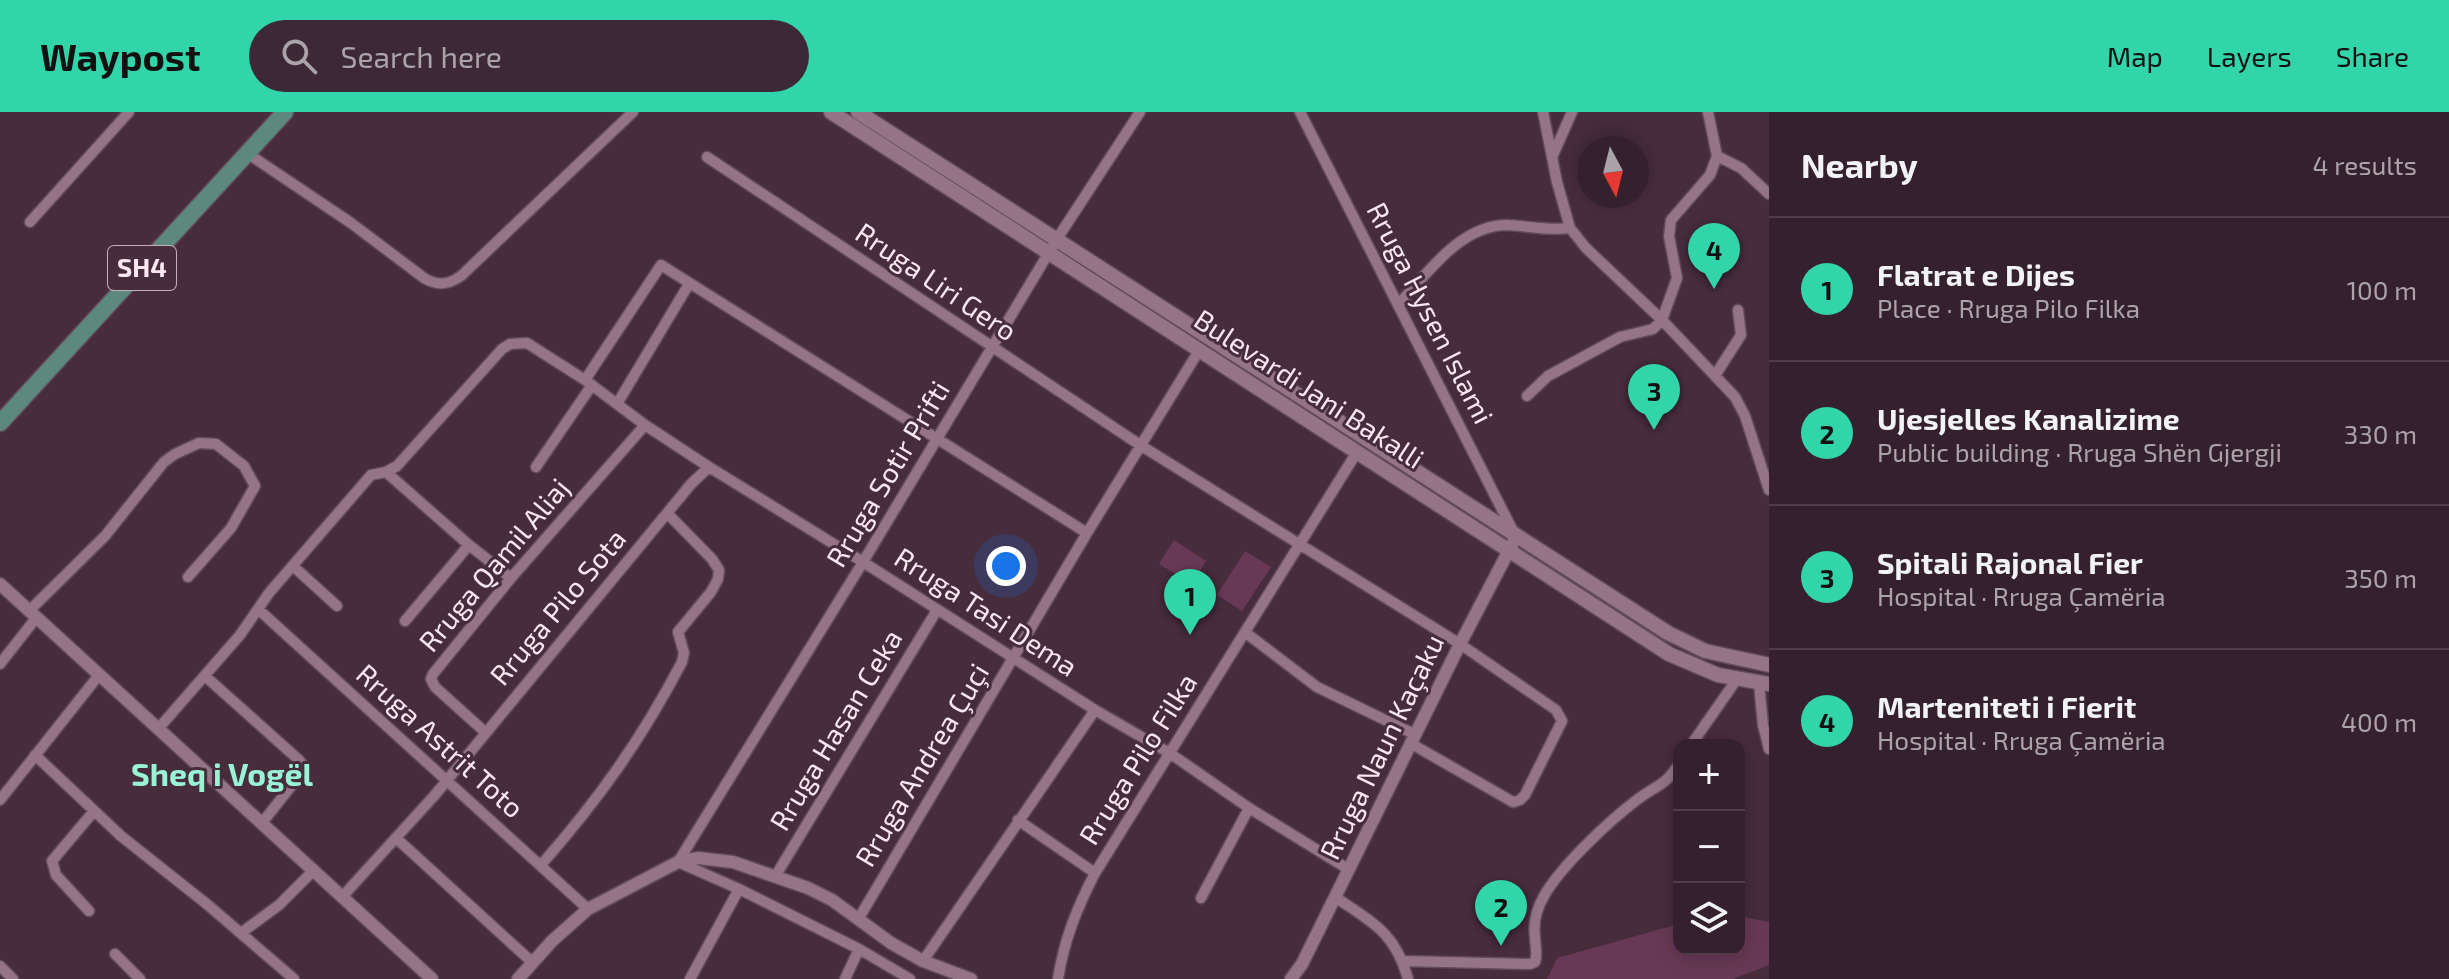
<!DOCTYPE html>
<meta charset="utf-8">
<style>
:root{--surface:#35212d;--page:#3d2935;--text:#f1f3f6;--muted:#aaa3aa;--line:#4f3e49;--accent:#32d4a9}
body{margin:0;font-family:"Exo 2",sans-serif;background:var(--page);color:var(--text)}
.controls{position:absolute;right:24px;bottom:24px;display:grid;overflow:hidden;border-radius:16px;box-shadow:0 4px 20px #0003}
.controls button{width:72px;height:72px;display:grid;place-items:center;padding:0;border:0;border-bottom:2px solid var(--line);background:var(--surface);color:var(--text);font:40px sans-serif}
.compass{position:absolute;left:1577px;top:24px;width:72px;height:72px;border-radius:50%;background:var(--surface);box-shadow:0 4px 20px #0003;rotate:173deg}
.you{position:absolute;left:1006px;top:454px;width:28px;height:28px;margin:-20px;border:6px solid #fff;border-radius:50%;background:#1a73e8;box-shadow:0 0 0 12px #1a73e833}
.badge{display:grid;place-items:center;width:52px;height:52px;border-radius:50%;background:var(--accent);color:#111;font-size:26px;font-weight:700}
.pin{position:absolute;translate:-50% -66px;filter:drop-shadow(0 2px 4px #0008)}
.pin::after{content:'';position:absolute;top:42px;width:28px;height:24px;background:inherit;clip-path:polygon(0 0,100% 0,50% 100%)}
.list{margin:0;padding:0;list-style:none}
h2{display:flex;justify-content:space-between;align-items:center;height:104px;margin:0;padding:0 32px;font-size:34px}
h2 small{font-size:26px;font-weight:400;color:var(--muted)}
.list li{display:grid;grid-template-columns:52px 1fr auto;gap:24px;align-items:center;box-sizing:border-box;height:144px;padding:0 32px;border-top:2px solid var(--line)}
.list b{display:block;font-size:30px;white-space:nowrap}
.list p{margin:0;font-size:26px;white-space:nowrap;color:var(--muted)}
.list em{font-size:26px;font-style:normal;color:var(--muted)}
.icon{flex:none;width:44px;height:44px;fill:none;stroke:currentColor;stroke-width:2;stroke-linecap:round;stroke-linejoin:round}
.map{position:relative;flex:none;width:1769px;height:867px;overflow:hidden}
header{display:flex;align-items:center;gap:48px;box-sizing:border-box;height:112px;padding:0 40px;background:var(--accent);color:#111}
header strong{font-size:38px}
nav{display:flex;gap:44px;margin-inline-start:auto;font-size:28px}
.search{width:560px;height:72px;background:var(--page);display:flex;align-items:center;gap:20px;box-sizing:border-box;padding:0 28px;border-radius:44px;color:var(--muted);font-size:30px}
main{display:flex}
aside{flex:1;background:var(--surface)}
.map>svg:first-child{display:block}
.green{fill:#683956}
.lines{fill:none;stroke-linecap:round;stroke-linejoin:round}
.minor-casing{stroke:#614a59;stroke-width:13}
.tertiary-casing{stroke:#614a59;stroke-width:15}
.secondary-casing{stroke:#614a59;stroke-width:17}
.primary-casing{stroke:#614a59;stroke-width:19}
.minor{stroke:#947486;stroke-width:10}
.tertiary{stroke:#947486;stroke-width:12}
.secondary{stroke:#947486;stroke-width:14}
.primary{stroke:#5c887e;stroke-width:16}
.labels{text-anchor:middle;stroke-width:6;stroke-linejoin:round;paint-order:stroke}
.shield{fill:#472c3c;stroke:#c4afbb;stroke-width:2}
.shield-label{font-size:26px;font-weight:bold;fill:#f9e7f1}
.street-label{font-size:28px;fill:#f9e7f1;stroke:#472c3c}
.quarter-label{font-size:32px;font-weight:bold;fill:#98f4d4;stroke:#472c3c}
</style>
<header>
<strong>Waypost</strong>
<div class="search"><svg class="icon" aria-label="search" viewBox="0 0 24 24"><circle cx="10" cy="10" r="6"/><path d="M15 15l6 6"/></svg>Search here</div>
<nav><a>Map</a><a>Layers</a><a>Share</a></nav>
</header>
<main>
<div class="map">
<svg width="1769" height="867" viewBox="0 0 1769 867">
<rect width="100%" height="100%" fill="#472c3c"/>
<!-- green -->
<path class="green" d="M 1174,428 L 1206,449 L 1192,472 L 1159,452 Z
M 1245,439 L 1271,455 L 1242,499 L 1217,483 Z
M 1739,804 L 1769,810 L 1769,853 L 1733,867 L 1547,867 L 1557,846 L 1679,812 L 1679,837 L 1739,837 Z"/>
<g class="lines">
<defs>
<path id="minor" d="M 1300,0 L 1515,423
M 1543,0 L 1557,70 L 1570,116 L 1586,136 L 1662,208 L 1735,285 L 1745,304 L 1769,378
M 1708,0 L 1717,44
M 247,41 L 351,111 L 424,166 C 437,174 448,173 461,164 L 633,0
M 1553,43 L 1572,0
M 707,45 L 1140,333 L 1460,532 L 1556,598 L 1562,609 L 1525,683 L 1520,688 L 1513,690 L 1410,631
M 30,110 L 129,0
M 1398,193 C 1427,162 1460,113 1507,113 C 1529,114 1548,119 1570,116
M 1716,262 L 1741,223 L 1738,198
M 585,268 L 661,153 L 1087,421
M 1527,284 L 1548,264 L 1620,225 L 1653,217 L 1662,208 L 1677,166 L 1669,124 L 1671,108 L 1710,63 L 1717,44 L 1741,56 L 1769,82
M 617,292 L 689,172
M 536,355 L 592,273
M 386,360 L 469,433 L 511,466
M 293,454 L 337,494
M 258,497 L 588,797
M 29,499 L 105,424 L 164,350 L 175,342 L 199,331 L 216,332 L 244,354 L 255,374 L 231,416 L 188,465
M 405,509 L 469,433
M 1246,521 L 1317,575 L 1414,622
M 0,552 L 36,506
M 205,564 L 299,648 L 304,655 L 301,662 L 261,712
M 1759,572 L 1763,613 L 1769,637
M 158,617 L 240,523 L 269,481 L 371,363 L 386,360 L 397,354 L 502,237 L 510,232 L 527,231 L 585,268 L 645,313 L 709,355 L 863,450 L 1095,598 L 1171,642 L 1249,696 L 1348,757
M 485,620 L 435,575 L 431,567 L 433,562 L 511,466 L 645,313
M 1691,633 L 1737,567
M 35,643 L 121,724 L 208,793 L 294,867
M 0,688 L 99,563
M 1018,708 L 1095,761
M 396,726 L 533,851
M 541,753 C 599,687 641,628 682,550 L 684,541 L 678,520 L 711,480 L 718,467 L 719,458 L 712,447 L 668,402
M 776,763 L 937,498
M 342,785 L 434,684 L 691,372 L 709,355
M 1335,785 C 1373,811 1395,820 1408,867
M 1201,786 L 1249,696
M 89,799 L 56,763 L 52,749 L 94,699
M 859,806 L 1087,421 L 1200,237
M 241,821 L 279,793 L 313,759
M 115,842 L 140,867
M 923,849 L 1095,598
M 1404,849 L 1530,852 L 1535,850 C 1538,841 1535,834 1535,825 C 1533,811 1537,796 1544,784 C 1560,755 1610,708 1638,687 C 1658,672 1664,675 1679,652
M 0,854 L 13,867
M 690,867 L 739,777
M 845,867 L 859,837
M 910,867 L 859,837 L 739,777 L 678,750 L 863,450 L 1057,127 L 1140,0
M 1058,867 C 1064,828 1077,796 1095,761 L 1357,340"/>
<path id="tertiary" d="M 0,472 L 432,867
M 518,867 L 552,829 L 588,797 L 678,750 L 698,746 L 733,750 L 808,776 L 832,788 L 891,831 L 923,849 L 971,867
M 1291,867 L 1302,852 L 1460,532 L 1516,425"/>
<path id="secondary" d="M 831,0 L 1669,542 L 1718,563 L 1769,572
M 858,0 L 1668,521 L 1705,539 L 1769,553"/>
<path id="primary" d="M 0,311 L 285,0"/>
</defs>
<!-- minor casing -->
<use href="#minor" class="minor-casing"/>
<!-- tertiary casing -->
<use href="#tertiary" class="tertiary-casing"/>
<!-- secondary casing -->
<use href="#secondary" class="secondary-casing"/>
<!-- primary casing -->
<use href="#primary" class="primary-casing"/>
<!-- minor -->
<use href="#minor" class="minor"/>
<!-- tertiary -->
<use href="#tertiary" class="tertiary"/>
<!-- secondary -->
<use href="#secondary" class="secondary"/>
<!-- primary -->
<use href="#primary" class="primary"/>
</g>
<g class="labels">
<!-- shield labels -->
<rect class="shield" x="108" y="134" width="68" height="44" rx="6"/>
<g class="shield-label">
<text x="142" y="165">SH4</text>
</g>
<!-- street labels -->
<g class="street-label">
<text transform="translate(936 170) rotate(34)" y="10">Rruga Liri Gero</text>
<text transform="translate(1430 201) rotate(63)" y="10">Rruga Hysen Islami</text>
<text transform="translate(1309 277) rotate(33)" y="10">Bulevardi Jani Bakalli</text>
<text transform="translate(888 362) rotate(-59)" y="10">Rruga Sotir Prifti</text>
<text transform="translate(494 453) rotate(-50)" y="10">Rruga Qamil Aliaj</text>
<text transform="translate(558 495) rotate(-50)" y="10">Rruga Pilo Sota</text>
<text transform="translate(986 500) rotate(33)" y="10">Rruga Tasi Dema</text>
<text transform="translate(836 618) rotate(-59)" y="10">Rruga Hasan Ceka</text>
<text transform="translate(440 629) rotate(42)" y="10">Rruga Astrit Toto</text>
<text transform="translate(1382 635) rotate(-64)" y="10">Rruga Naun Kaçaku</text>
<text transform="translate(1138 647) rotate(-58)" y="10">Rruga Pilo Filka</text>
<text transform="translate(922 653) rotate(-59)" y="10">Rruga Andrea Çuçi</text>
</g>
<!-- quarter labels -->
<g class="quarter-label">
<text x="222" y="674">Sheq i Vogël</text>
</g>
</g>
</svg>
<div class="controls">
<button>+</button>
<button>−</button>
<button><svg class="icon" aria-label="layers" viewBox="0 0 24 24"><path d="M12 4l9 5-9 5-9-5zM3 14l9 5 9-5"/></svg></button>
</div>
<svg class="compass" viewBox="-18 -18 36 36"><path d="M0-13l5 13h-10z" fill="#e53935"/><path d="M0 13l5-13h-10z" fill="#aaa3aa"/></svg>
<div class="you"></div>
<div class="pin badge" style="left:1190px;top:523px">1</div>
<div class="pin badge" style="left:1501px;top:834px">2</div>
<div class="pin badge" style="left:1654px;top:318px">3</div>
<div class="pin badge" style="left:1714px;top:177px">4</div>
</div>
<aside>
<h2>Nearby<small>4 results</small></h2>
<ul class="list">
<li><span class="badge">1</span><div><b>Flatrat e Dijes</b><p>Place · Rruga Pilo Filka</p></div><em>100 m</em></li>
<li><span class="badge">2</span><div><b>Ujesjelles Kanalizime</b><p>Public building · Rruga Shën Gjergji</p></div><em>330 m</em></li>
<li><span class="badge">3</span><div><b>Spitali Rajonal Fier</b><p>Hospital · Rruga Çamëria</p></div><em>350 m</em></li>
<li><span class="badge">4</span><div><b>Marteniteti i Fierit</b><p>Hospital · Rruga Çamëria</p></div><em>400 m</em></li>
</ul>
</aside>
</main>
